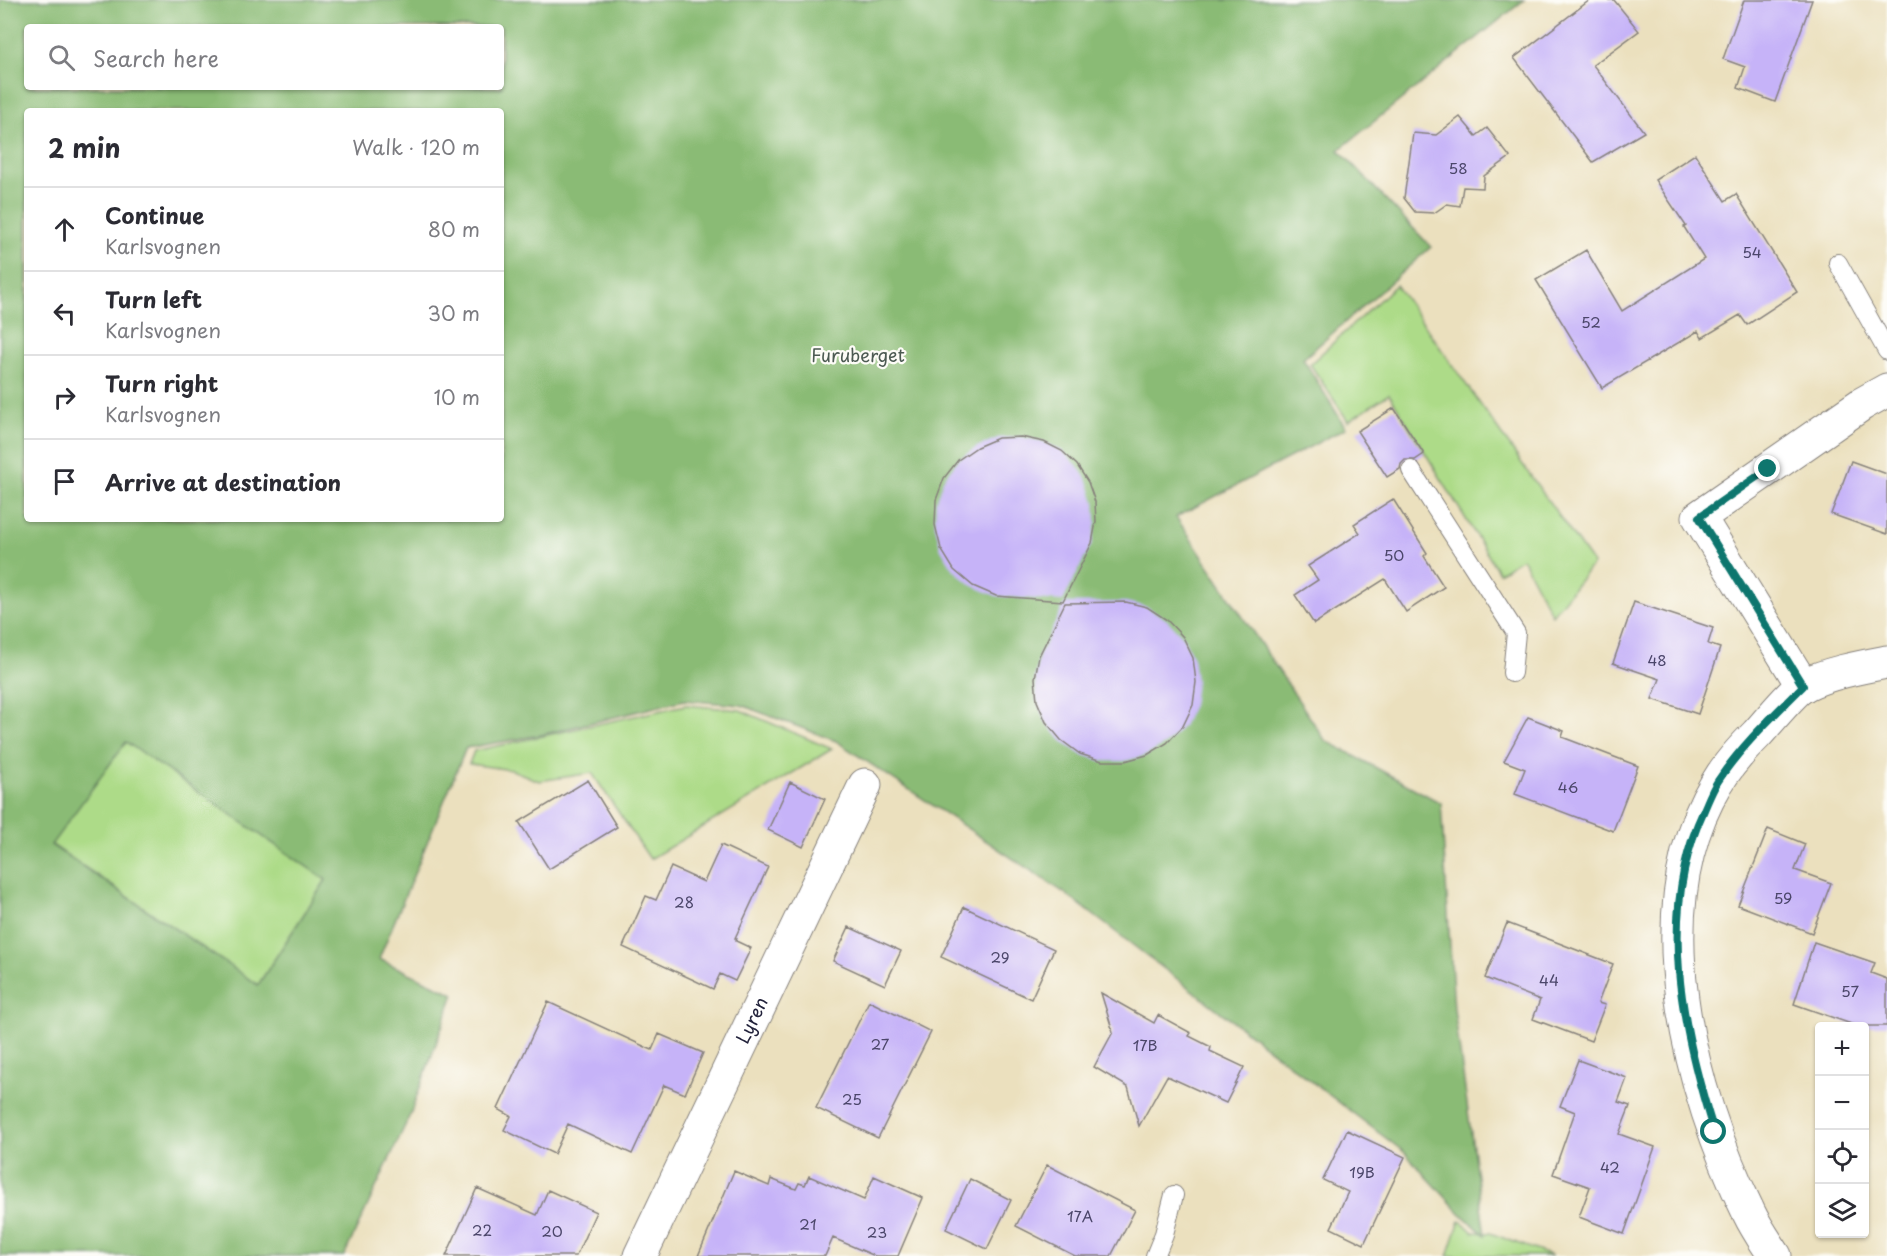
<!DOCTYPE html>
<meta charset="utf-8">
<style>
:root{--surface:#fff;--page:#f2f2f3;--text:#2b2b33;--muted:#7c7c81;--line:#e1e1e2}
body{margin:0;font-family:"Playpen Sans",sans-serif;background:var(--page);color:var(--text)}
.controls{position:absolute;right:18px;bottom:18px;display:grid;overflow:hidden;border-radius:6px;box-shadow:0 2px 4px #0004}
.controls button{width:54px;height:54px;display:grid;place-items:center;padding:0;border:0;border-bottom:2px solid var(--line);background:var(--surface);color:var(--text);font:30px sans-serif}
.stop{position:absolute;width:18px;height:18px;margin:-14px;border:4px solid #0f766e;border-radius:50%;background:#fff}
.stop.end{background:#0f766e;border-color:#fff;box-shadow:0 2px 6px #0008}
.list{margin:0;padding:0;list-style:none}
h2{display:flex;justify-content:space-between;align-items:center;height:78px;margin:0;padding:0 24px;font-size:26px}
h2 small{font-size:20px;font-weight:400;color:var(--muted)}
.list li{display:grid;grid-template-columns:39px 1fr auto;gap:18px;align-items:center;box-sizing:border-box;height:84px;padding:0 24px;border-top:2px solid var(--line)}
.list b{display:block;font-size:22px;white-space:nowrap}
.list p{margin:0;font-size:20px;white-space:nowrap;color:var(--muted)}
.list em{font-size:20px;font-style:normal;color:var(--muted)}
.icon{flex:none;width:33px;height:33px;fill:none;stroke:currentColor;stroke-width:2;stroke-linecap:round;stroke-linejoin:round}
.map{position:relative;flex:none;width:1887px;height:1256px;overflow:hidden}
.search{position:absolute;background:var(--surface);box-shadow:0 2px 4px #0004;left:24px;top:24px;width:480px;height:66px;display:flex;align-items:center;gap:15px;box-sizing:border-box;padding:0 21px;border-radius:6px;color:var(--muted);font-size:22px}
.panel{position:absolute;background:var(--surface);box-shadow:0 2px 4px #0004;left:24px;top:108px;width:480px;height:414px;border-radius:6px}
.map>svg:first-child{display:block}
.green{fill:#addb88;stroke:#687e62;stroke-width:1.5}
.forest{fill:#8abb74;stroke:#566e58;stroke-width:1.5;fill-rule:evenodd}
.building{fill:#c6b3f8}
.lines{fill:none;stroke-linecap:round;stroke-linejoin:round}
.lane-casing{stroke:#86817c;stroke-width:20}
.street-casing{stroke:#86817c;stroke-width:35}
.lane{stroke:#fff;stroke-width:18}
.street{stroke:#fff;stroke-width:33}
.route{stroke:#0f766e;stroke-width:8}
.labels{text-anchor:middle;stroke-width:4.5;stroke-linejoin:round;paint-order:stroke}
.number-label{font-size:15px;fill:#4b466a}
.park-label{font-size:18px;fill:#4c5a52;stroke:#fdfcf7}
.street-label{font-size:18px;fill:#22223b;stroke:#fdfcf7}
</style>
<div class="map">
<svg width="1887" height="1256" viewBox="0 0 1887 1256">
<rect width="100%" height="100%" fill="#fdfcf7"/>
<filter id="ink" filterUnits="userSpaceOnUse"><feTurbulence type="fractalNoise" baseFrequency=".0167" numOctaves="2"/><feDisplacementMap in="SourceGraphic" scale="12" xChannelSelector="R" yChannelSelector="G"/><feConvolveMatrix kernelMatrix="1 2 1 2 8 2 1 2 1" color-interpolation-filters="sRGB"/></filter>
<filter id="wash" filterUnits="userSpaceOnUse"><feTurbulence type="fractalNoise" baseFrequency=".008" numOctaves="4" result="noise"/><feDisplacementMap in="SourceGraphic" scale="24" xChannelSelector="R" yChannelSelector="G"/><feGaussianBlur stdDeviation="1.35" result="paint"/><feColorMatrix in="noise" values="0 0 0 0 0 0 0 0 0 0 0 0 0 0 0 0 0 1.4 0 .05"/><feComposite in="paint" operator="in"/></filter>
<g filter="url(#wash)">
<rect width="100%" height="100%" fill="#ebe0be"/>
<!-- green -->
<path class="green" d="M 1396,285 L 1593,564 L 1552,615 L 1522,558 L 1499,573 L 1389,394 L 1348,421 L 1310,364 Z
M 686,705 L 740,710 L 832,749 L 650,859 L 592,773 L 539,781 L 512,770 L 469,764 L 474,751 Z
M 126,742 L 326,880 L 258,985 L 51,844 Z
M 1460,1220 L 1473,1232 L 1490,1233 L 1552,1256 L 1448,1256 Z"/>
<!-- forest -->
<path class="forest" d="M 0,0 L 1524,0 L 1339,150 L 1431,247 L 1303,359 L 1346,428 L 1176,517 L 1325,740 L 1441,803 L 1454,1009 L 1485,1235 L 1462,1215 L 1404,1152 L 1066,894 L 836,741 L 741,705 L 684,700 L 541,735 L 466,748 L 379,959 L 454,994 L 410,1115 L 344,1256 L 0,1256 ZM 27,27 L 501,27 L 501,87 L 27,87 ZM 27,111 L 501,111 L 501,519 L 27,519 ZM 126,742 L 326,880 L 258,985 L 51,845 Z"/>
<g id="blocks">
<!-- building -->
<path class="building" d="M 1590,0 L 1614,0 L 1639,31 L 1593,65 L 1644,132 L 1593,162 L 1514,58 Z
M 1744,0 L 1812,0 L 1775,102 L 1738,88 L 1745,67 L 1723,59 Z
M 1460,117 L 1476,136 L 1487,128 L 1510,157 L 1484,176 L 1483,188 L 1463,187 L 1460,206 L 1447,204 L 1434,213 L 1415,212 L 1404,198 L 1413,133 L 1436,135 Z
M 1695,154 L 1725,201 L 1736,194 L 1797,292 L 1747,325 L 1740,315 L 1702,338 L 1698,331 L 1602,388 L 1536,280 L 1586,250 L 1622,311 L 1704,259 L 1684,227 L 1686,226 L 1655,180 Z
M 1394,408 L 1424,454 L 1415,460 L 1405,460 L 1401,464 L 1400,469 L 1387,477 L 1357,431 Z
M 1021,437 L 1044,442 L 1062,451 L 1077,465 L 1088,482 L 1095,502 L 1096,522 L 1092,543 L 1063,601 L 996,596 L 973,586 L 954,570 L 941,549 L 935,525 L 936,500 L 944,478 L 958,460 L 977,447 L 998,438 Z
M 1851,461 L 1887,474 L 1887,534 L 1831,514 Z
M 1393,499 L 1427,553 L 1424,556 L 1444,587 L 1406,612 L 1385,579 L 1314,624 L 1295,595 L 1318,580 L 1308,566 L 1360,533 L 1354,524 Z
M 1126,602 L 1147,607 L 1167,620 L 1183,637 L 1193,658 L 1196,682 L 1193,705 L 1183,726 L 1167,743 L 1147,755 L 1125,761 L 1102,761 L 1080,754 L 1061,740 L 1046,722 L 1037,701 L 1035,678 L 1039,656 L 1065,603 Z
M 1634,602 L 1713,628 L 1708,644 L 1720,648 L 1698,714 L 1652,699 L 1660,679 L 1613,663 Z
M 1528,717 L 1564,731 L 1562,737 L 1638,766 L 1613,831 L 1515,794 L 1525,769 L 1504,761 Z
M 588,780 L 617,827 L 549,869 L 519,822 Z
M 790,782 L 825,799 L 803,847 L 768,830 Z
M 1768,829 L 1805,844 L 1795,870 L 1831,883 L 1812,933 L 1738,905 Z
M 721,845 L 768,867 L 735,938 L 737,938 L 736,941 L 751,948 L 735,981 L 720,974 L 713,989 L 623,947 L 646,896 L 656,900 L 671,867 L 704,882 Z
M 964,907 L 1054,949 L 1031,999 L 941,957 Z
M 1507,923 L 1613,964 L 1598,1003 L 1605,1005 L 1591,1041 L 1533,1019 L 1540,1000 L 1485,978 Z
M 849,927 L 901,951 L 885,985 L 833,961 Z
M 1814,942 L 1875,963 L 1871,973 L 1887,979 L 1887,1026 L 1857,1026 L 1794,1004 Z
M 1101,993 L 1154,1023 L 1158,1015 L 1191,1033 L 1189,1036 L 1211,1047 L 1210,1051 L 1244,1067 L 1226,1103 L 1167,1076 L 1139,1126 L 1128,1087 L 1094,1067 L 1113,1032 Z
M 869,1001 L 931,1032 L 878,1138 L 816,1108 Z
M 548,1002 L 652,1050 L 659,1034 L 703,1053 L 685,1094 L 664,1085 L 632,1154 L 568,1124 L 554,1154 L 504,1130 L 511,1116 L 498,1109 Z
M 1578,1060 L 1627,1078 L 1618,1102 L 1630,1106 L 1619,1134 L 1655,1147 L 1624,1234 L 1579,1217 L 1590,1187 L 1553,1174 L 1575,1112 L 1560,1106 Z
M 1347,1130 L 1405,1157 L 1364,1244 L 1331,1228 L 1348,1192 L 1323,1180 Z
M 1047,1165 L 1135,1210 L 1111,1256 L 1075,1256 L 1016,1226 Z
M 734,1171 L 769,1186 L 771,1179 L 796,1189 L 799,1183 L 805,1185 L 809,1176 L 864,1200 L 874,1176 L 923,1198 L 898,1256 L 875,1256 L 833,1238 L 825,1256 L 698,1256 Z
M 970,1179 L 1011,1200 L 987,1249 L 946,1229 Z
M 477,1188 L 537,1215 L 548,1190 L 596,1212 L 576,1256 L 446,1256 Z"/>
</g>
</g>
<g filter="url(#ink)">
<use href="#blocks" fill-opacity="0" stroke="#86817c" stroke-width="1.5"/>
<g class="lines">
<defs>
<path id="lane" d="M 1838,263 L 1887,351
M 1411,470 L 1516,633 L 1512,673
M 1155,1256 L 1164,1234 L 1174,1195"/>
<g id="street">
<path d="M 1803,686 L 1699,517 L 1862,404 L 1887,390"/>
<path id="s1" d="M 640,1256 L 865,785"/>
<path d="M 1775,1256 C 1766,1242 1756,1228 1749,1213 C 1689,1091 1641,908 1717,783 C 1728,764 1742,749 1757,734 C 1767,723 1794,690 1804,685 C 1828,673 1861,667 1887,662"/>
</g>
</defs>
<!-- lane casing -->
<use href="#lane" class="lane-casing"/>
<!-- street casing -->
<use href="#street" class="street-casing"/>
<!-- lane -->
<use href="#lane" class="lane"/>
<!-- street -->
<use href="#street" class="street"/>
</g>
</g>
<g class="lines" filter="url(#ink)">
<!-- route -->
<path class="route" d="M 1714,1132 C 1682,1030 1656,912 1704,810 C 1708,801 1712,790 1718,781 C 1741,746 1773,716 1803,686 L 1699,517 L 1768,469"/>
</g>
<g class="labels">
<!-- number labels -->
<g class="number-label">
<text x="1458" y="174">58</text>
<text x="1752" y="258">54</text>
<text x="1591" y="328">52</text>
<text x="1394" y="561">50</text>
<text x="1657" y="666">48</text>
<text x="1568" y="793">46</text>
<text x="1783" y="904">59</text>
<text x="684" y="908">28</text>
<text x="1000" y="963">29</text>
<text x="1549" y="986">44</text>
<text x="1850" y="997">57</text>
<text x="880" y="1050">27</text>
<text x="1145" y="1051">17B</text>
<text x="852" y="1105">25</text>
<text x="1610" y="1173">42</text>
<text x="1362" y="1178">19B</text>
<text x="1080" y="1222">17A</text>
<text x="808" y="1230">21</text>
<text x="482" y="1236">22</text>
<text x="552" y="1237">20</text>
<text x="877" y="1238">23</text>
</g>
<!-- park labels -->
<g class="park-label">
<text x="858" y="362">Furuberget</text>
</g>
<!-- street labels -->
<g class="street-label">
<text dy="6" stroke="none"><textPath href="#s1" startOffset="261">Lyren</textPath></text>
</g>
</g>
</svg>
<div class="controls">
<button>+</button>
<button>−</button>
<button><svg class="icon" aria-label="locate" viewBox="0 0 24 24"><circle cx="12" cy="12" r="6"/><path d="M12 2v4M12 18v4M2 12h4M18 12h4"/></svg></button>
<button><svg class="icon" aria-label="layers" viewBox="0 0 24 24"><path d="M12 4l9 5-9 5-9-5zM3 14l9 5 9-5"/></svg></button>
</div>
<div class="stop" style="left:1714px;top:1132px"></div>
<div class="stop end" style="left:1768px;top:469px"></div>
<div class="search"><svg class="icon" aria-label="search" viewBox="0 0 24 24"><circle cx="10" cy="10" r="6"/><path d="M15 15l6 6"/></svg>Search here</div>
<section class="panel">
<h2>2 min<small>Walk · 120 m</small></h2>
<ul class="list">
<li><svg class="icon" aria-label="ahead" viewBox="0 0 24 24"><path d="M12 20V5M6 11l6-6 6 6"/></svg><div><b>Continue</b><p>Karlsvognen</p></div><em>80 m</em></li>
<li><svg class="icon" aria-label="left" viewBox="0 0 24 24"><path d="M17 20v-9H6M10 6l-5 5 5 5"/></svg><div><b>Turn left</b><p>Karlsvognen</p></div><em>30 m</em></li>
<li><svg class="icon" aria-label="right" viewBox="0 0 24 24"><path d="M7 20v-9h11M14 6l5 5-5 5"/></svg><div><b>Turn right</b><p>Karlsvognen</p></div><em>10 m</em></li>
<li><svg class="icon" aria-label="arrive" viewBox="0 0 24 24"><path d="M6 21V4h12l-3 4 3 4H6"/></svg><div><b>Arrive at destination</b></div></li>
</ul>
</section>
</div>
